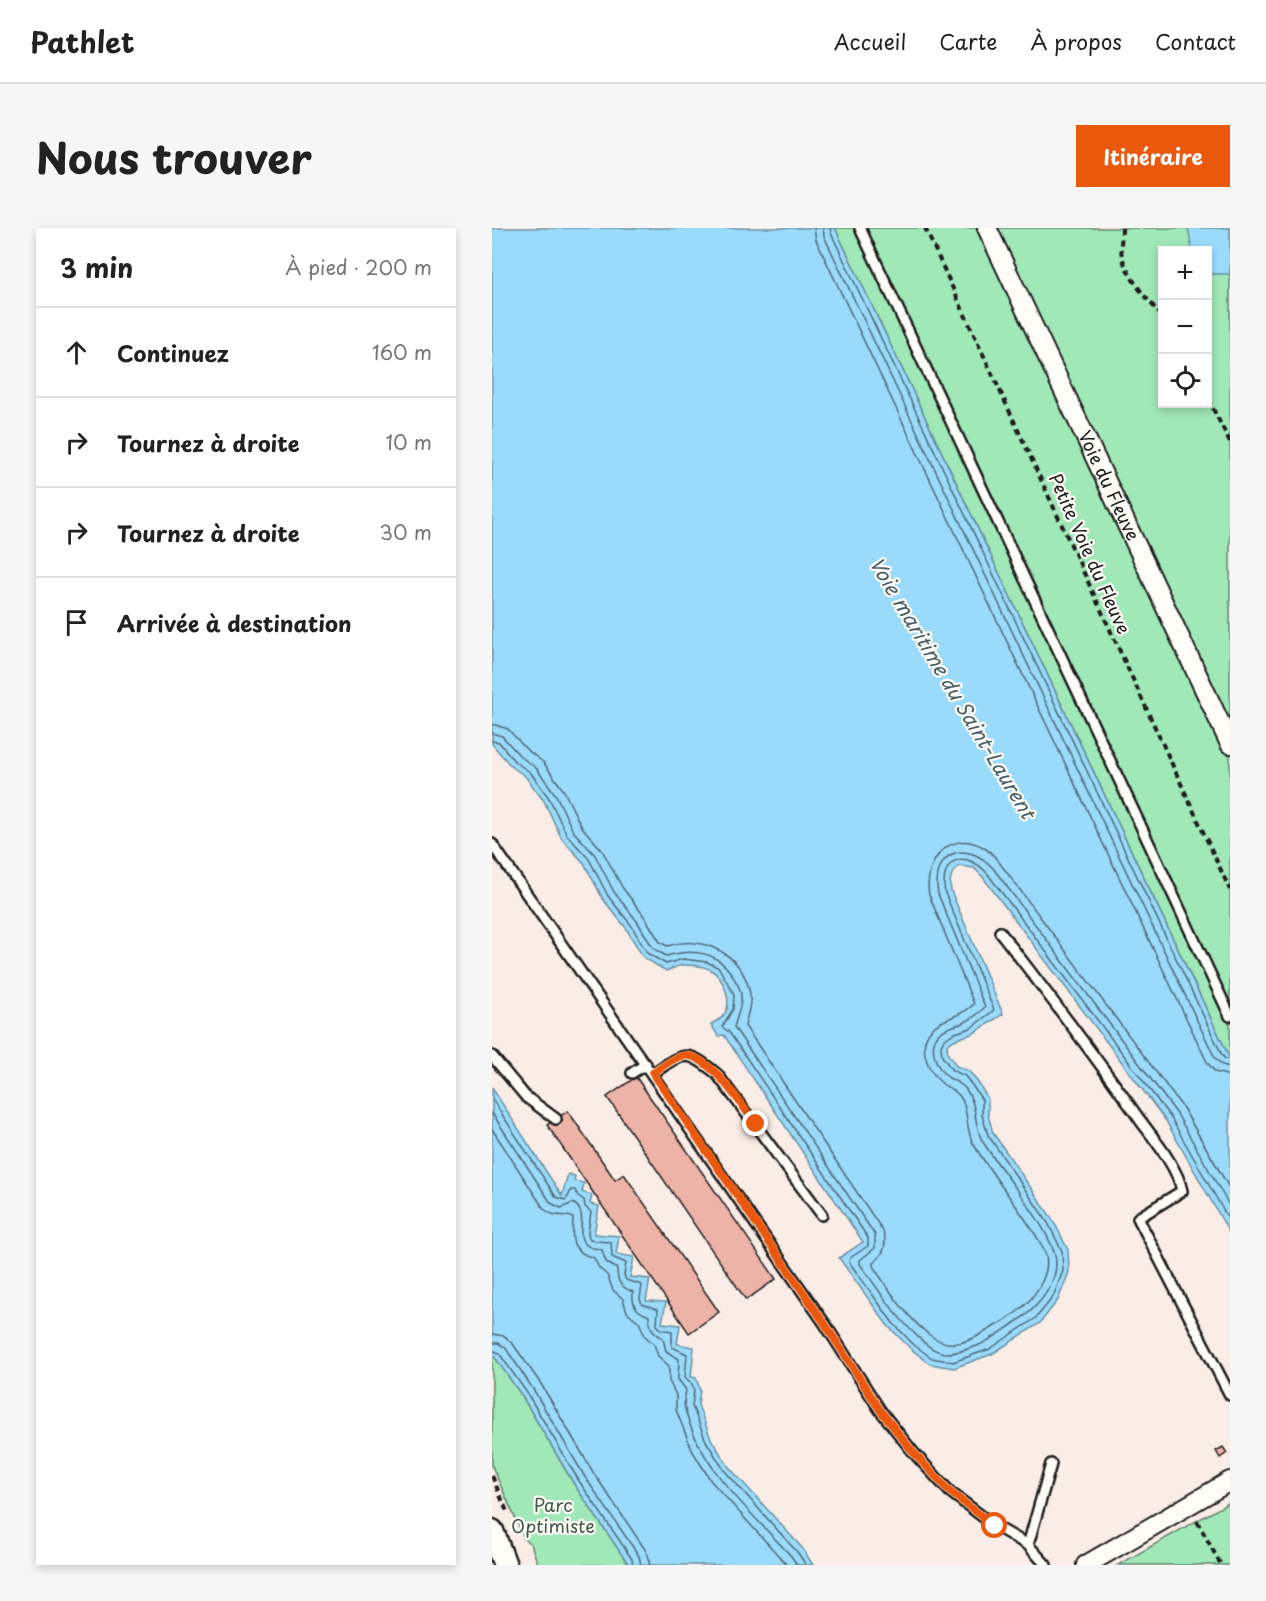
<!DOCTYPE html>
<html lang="fr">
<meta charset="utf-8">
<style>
:root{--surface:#fff;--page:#f6f6f6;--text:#222;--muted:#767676;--line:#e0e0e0;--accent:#ea580c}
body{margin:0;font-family:"Playpen Sans",sans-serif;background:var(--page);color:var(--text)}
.controls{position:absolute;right:18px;top:18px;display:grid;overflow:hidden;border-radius:0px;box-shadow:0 3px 9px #0003}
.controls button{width:54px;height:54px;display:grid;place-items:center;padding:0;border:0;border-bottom:2px solid var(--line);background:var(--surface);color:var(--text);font:30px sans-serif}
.stop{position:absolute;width:18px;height:18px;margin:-14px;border:4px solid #ea580c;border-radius:50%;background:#fff}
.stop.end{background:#ea580c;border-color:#fff;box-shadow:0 2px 6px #0008}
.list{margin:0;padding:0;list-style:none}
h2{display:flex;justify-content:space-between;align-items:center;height:78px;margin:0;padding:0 24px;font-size:26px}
h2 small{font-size:20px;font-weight:400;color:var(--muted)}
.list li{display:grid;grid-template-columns:39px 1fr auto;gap:18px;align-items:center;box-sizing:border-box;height:90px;padding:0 24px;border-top:2px solid var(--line)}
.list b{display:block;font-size:22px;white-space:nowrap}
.list em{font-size:20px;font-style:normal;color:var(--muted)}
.icon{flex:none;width:33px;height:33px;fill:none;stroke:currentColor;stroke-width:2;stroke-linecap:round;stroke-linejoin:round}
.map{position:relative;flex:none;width:738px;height:1337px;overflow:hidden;border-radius:0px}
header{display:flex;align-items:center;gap:36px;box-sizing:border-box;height:84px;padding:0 30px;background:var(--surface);border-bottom:2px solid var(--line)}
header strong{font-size:28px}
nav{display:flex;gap:33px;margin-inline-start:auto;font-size:21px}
.intro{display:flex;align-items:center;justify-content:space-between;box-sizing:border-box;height:144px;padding:0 36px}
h1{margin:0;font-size:42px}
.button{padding:15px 27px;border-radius:0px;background:var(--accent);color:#fff;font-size:21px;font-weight:700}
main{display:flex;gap:36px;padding:0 36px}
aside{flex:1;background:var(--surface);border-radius:0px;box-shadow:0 3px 9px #0003}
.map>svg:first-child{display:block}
.green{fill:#a0e8b7;stroke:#5e826a;stroke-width:1.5;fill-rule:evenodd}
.water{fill:#9adbfc;stroke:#688fa2;stroke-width:1.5}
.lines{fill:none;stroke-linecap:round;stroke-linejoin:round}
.shore{stroke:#4e6876;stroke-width:1.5}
.building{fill:#edb3a7;stroke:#1c1c1c;stroke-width:1.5}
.service-casing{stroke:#1c1c1c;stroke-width:14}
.minor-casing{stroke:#1c1c1c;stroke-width:22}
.tertiary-casing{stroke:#1c1c1c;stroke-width:27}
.path{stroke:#1c1c1c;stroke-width:4;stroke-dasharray:6 4.5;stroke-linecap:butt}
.service{stroke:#fdfcf7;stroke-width:9}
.minor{stroke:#fdfcf7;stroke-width:18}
.tertiary{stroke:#fdfcf7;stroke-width:22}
.route{stroke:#ea580c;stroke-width:8}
.labels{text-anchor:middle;stroke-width:4.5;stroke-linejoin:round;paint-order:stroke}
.street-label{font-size:18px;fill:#1c1c1c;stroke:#fdfcf7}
.park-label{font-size:18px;fill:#44594a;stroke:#fdfcf7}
.water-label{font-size:20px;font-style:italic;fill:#485f6a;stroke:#fdfcf7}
</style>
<header>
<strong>Pathlet</strong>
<nav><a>Accueil</a><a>Carte</a><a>À propos</a><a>Contact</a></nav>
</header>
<div class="intro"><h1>Nous trouver</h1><a class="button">Itinéraire</a></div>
<main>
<aside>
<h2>3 min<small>À pied · 200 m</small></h2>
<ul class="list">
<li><svg class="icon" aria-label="ahead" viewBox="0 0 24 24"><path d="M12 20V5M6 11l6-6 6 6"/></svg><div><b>Continuez</b></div><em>160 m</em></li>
<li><svg class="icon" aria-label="right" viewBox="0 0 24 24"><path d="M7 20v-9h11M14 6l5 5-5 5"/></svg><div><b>Tournez à droite</b></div><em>10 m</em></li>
<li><svg class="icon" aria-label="right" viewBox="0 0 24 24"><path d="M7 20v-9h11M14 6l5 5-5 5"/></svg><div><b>Tournez à droite</b></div><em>30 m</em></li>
<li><svg class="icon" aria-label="arrive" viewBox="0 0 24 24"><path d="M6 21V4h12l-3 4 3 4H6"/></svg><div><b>Arrivée à destination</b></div></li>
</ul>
</aside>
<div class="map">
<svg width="738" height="1337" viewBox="0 0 738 1337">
<rect width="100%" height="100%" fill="#faede7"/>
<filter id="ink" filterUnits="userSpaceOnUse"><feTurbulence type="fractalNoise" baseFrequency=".0167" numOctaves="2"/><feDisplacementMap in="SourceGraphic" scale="12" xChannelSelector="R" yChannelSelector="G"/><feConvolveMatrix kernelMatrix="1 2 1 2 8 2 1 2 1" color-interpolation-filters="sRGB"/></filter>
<g filter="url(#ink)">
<!-- green -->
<path class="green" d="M 343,0 L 738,0 L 738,831 L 704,759 ZM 670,22 L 716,22 L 716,176 L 670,176 Z
M 0,1125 L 30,1168 L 82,1256 L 137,1337 L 46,1337 L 39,1316 L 33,1312 L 0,1238 Z
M 738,1274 L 738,1337 L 626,1337 Z"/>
<!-- water -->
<path class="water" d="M 0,0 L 343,0 L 738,831 L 738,1006 L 674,893 L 490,648 L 482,640 L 467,638 C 458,645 457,652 459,663 L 511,786 L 482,805 L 462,812 L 455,817 L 456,827 L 460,831 L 464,838 L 477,843 L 487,856 L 496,871 L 496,887 L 501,905 L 561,992 L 576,1022 L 577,1044 L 566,1072 L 548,1095 L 500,1126 L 462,1140 L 438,1136 L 419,1121 L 396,1098 L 347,1030 L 371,1014 L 232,807 L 226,808 L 219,796 C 223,794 229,791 231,788 C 242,775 232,750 219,742 C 213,738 200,737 192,737 C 186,737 180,741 174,743 L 151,729 L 134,700 L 111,671 L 92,635 L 70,611 L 52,573 L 33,548 L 19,538 L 0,516 Z
M 696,0 L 738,0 L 738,46 L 719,46 L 716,42 L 716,22 L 700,22 Z
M 0,860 L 70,968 L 76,946 L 83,948 L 82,953 L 92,955 L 90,964 L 100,967 L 98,976 L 107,978 L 102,1006 L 127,1008 L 124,1026 L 142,1029 L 138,1049 L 158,1051 L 154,1073 L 174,1074 L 170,1095 L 188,1097 L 185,1116 L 202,1119 L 199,1149 L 204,1150 L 208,1162 L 206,1177 L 219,1211 L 237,1239 L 311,1321 L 321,1337 L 137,1337 L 82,1256 L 30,1168 L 0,1125 Z"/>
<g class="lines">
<!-- shore -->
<path class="shore" d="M 322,0 L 324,12 L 715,834 L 723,844 L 738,848
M 331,0 L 332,8 L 723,830 L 730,837 L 738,839
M 338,0 L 339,5 L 730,827 L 733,831 L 738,831
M 0,496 L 16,501 L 34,521 L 51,534 L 72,563 L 89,598 L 110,622 L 130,659 L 152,688 L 168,714 L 175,718 C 209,707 248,724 257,761 C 261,774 255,786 253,798 L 391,1003 C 396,1017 392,1027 381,1035 L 381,1038 C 397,1062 413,1087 435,1105 C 454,1121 472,1117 493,1104 C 506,1096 524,1087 534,1076 C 545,1065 558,1045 554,1028 C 550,1014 539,1000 531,988 C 515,965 497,942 482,917 C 473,903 477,882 469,870 C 464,862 458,861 452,857 C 439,847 430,829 433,813 C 439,789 468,792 482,776 L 437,667 C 431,633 459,598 494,621 C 499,624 503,629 507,634 L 691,880 L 738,961
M 0,505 L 10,508 L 28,528 L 44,540 L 64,567 L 81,603 L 103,627 L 122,664 L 145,693 L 161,720 L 174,728 C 202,720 227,723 242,750 C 245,756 249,761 249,767 C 250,779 245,788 242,799 L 383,1007 L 383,1020 L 368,1032 L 368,1036 C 386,1061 402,1086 424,1107 C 446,1130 457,1128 485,1118 C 500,1112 513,1101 527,1092 C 547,1079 571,1050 562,1024 C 550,989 511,946 491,914 C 481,898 486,878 475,863 C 470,855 464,854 457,850 C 447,843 439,827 442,814 C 446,799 464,799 475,793 C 481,790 488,784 493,779 L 446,666 C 439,624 473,610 501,640 L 685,886 L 738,979
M 0,513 L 7,514 L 23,534 L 38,544 L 57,570 L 75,607 L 97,631 L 116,668 L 139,697 L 155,725 L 174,736 L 191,731 L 215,734 L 227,740 L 242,766 L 241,781 L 230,799 L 237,804 L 376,1010 L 376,1018 L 358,1030 L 357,1034 L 401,1095 L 422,1117 L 440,1130 L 461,1134 L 498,1121 L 544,1090 L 561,1069 L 571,1043 L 570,1023 L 556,995 L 496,907 L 490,887 L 490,872 L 482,860 L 473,848 L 460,842 L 450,828 L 449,818 L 452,812 L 460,806 L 479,800 L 502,782 L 453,665 C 447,631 472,620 495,645 L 679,890 L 738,994
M 0,871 L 64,969 L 73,972 L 76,969 L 79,962 L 83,962 L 86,968 L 92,972 L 93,979 L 99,984 L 96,1005 L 97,1010 L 102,1013 L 119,1014 L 120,1029 L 134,1035 L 132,1047 L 134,1052 L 150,1057 L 148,1071 L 150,1076 L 166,1081 L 165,1097 L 169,1101 L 180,1103 L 180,1119 L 195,1126 L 193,1149 L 200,1156 L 202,1162 L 200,1178 L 214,1213 L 232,1242 L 306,1325 L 314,1337
M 0,885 L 59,975 L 69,980 L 81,975 C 100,987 79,1008 96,1018 C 100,1021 106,1020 110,1022 L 114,1034 L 125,1041 C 125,1055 129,1059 141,1064 C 140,1078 144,1083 157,1088 C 158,1100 160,1104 171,1110 L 174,1123 L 187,1131 L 186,1151 L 194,1162 C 193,1168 191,1175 193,1181 C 208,1241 260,1285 300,1329 L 305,1337
M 0,901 L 52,981 C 64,992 73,984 81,990 C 80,1011 77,1023 102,1030 L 107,1040 L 115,1047 L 121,1062 L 131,1071 L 135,1084 L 147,1094 L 153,1108 L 162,1116 L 166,1128 L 177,1138 L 177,1153 L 184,1167 L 184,1182 L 200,1222 L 219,1253 L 295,1337
M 0,1106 L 12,1108 L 21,1116 L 49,1156 L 101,1244 L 154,1323 L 158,1337
M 0,1115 L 6,1115 L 13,1119 L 41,1161 L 93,1249 L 147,1328 L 149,1337
M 0,1122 L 7,1125 L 35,1165 L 87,1253 L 140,1331 L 141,1337"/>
</g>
<!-- building -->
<path class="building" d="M 144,849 L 284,1051 L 254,1072 L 115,869 Z
M 76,883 L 123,952 L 132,946 L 227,1084 L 197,1105 L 55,897 Z
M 731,1219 L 735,1225 L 728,1230 L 724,1223 Z"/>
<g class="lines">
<defs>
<path id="service" d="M 368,0 L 738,788
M 0,616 L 333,1096 L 388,1182 L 421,1224 L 458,1264 L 503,1298 L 536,1317 L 554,1337
M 508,704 C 556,766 603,828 648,892 C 662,911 686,940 690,963 L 646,990 L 738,1167
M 0,828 L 34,869 L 64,891
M 140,845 L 154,836
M 161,845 C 192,825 194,820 225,846 L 330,987
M 536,1317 L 559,1236"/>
<g id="minor">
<path id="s1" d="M 495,0 L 738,516"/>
<path d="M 594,1337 L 738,1253"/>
</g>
<path id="tertiary" d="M 0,1303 L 13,1337"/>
</defs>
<!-- service casing -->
<use href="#service" class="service-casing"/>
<!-- minor casing -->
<use href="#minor" class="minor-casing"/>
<!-- tertiary casing -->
<use href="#tertiary" class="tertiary-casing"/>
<!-- path -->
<path class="path" d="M 433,0 L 738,662
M 630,0 C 630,6 629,13 629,19 C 629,43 655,71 670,88
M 716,171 L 738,214
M 0,1248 L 16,1286
M 705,1293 L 729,1337"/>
<!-- service -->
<use href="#service" class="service"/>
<!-- minor -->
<use href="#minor" class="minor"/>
<!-- tertiary -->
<use href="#tertiary" class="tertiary"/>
</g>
</g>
<g class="lines" filter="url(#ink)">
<!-- route -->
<path class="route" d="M 264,896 C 250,878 215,821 189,828 C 179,831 169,840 161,845 L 333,1096 L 388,1182 L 421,1224 L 458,1264 L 503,1298"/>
</g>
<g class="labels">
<!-- street labels -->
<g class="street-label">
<text dy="6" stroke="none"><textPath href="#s1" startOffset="285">Voie du Fleuve</textPath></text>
<text transform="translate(597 326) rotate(66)" y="6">Petite Voie du Fleuve</text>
</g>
<!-- park labels -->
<g class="park-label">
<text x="61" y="1284">Parc<tspan x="61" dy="21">Optimiste</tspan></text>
</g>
<!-- water labels -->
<g class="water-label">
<text transform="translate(460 460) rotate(59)" y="7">Voie maritime du Saint-Laurent</text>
</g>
</g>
</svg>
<div class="controls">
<button>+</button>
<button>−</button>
<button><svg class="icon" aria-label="locate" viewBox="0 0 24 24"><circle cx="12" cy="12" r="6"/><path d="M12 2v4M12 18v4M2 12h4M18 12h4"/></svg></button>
</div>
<div class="stop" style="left:503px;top:1298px"></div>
<div class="stop end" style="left:264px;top:896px"></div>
</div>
</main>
